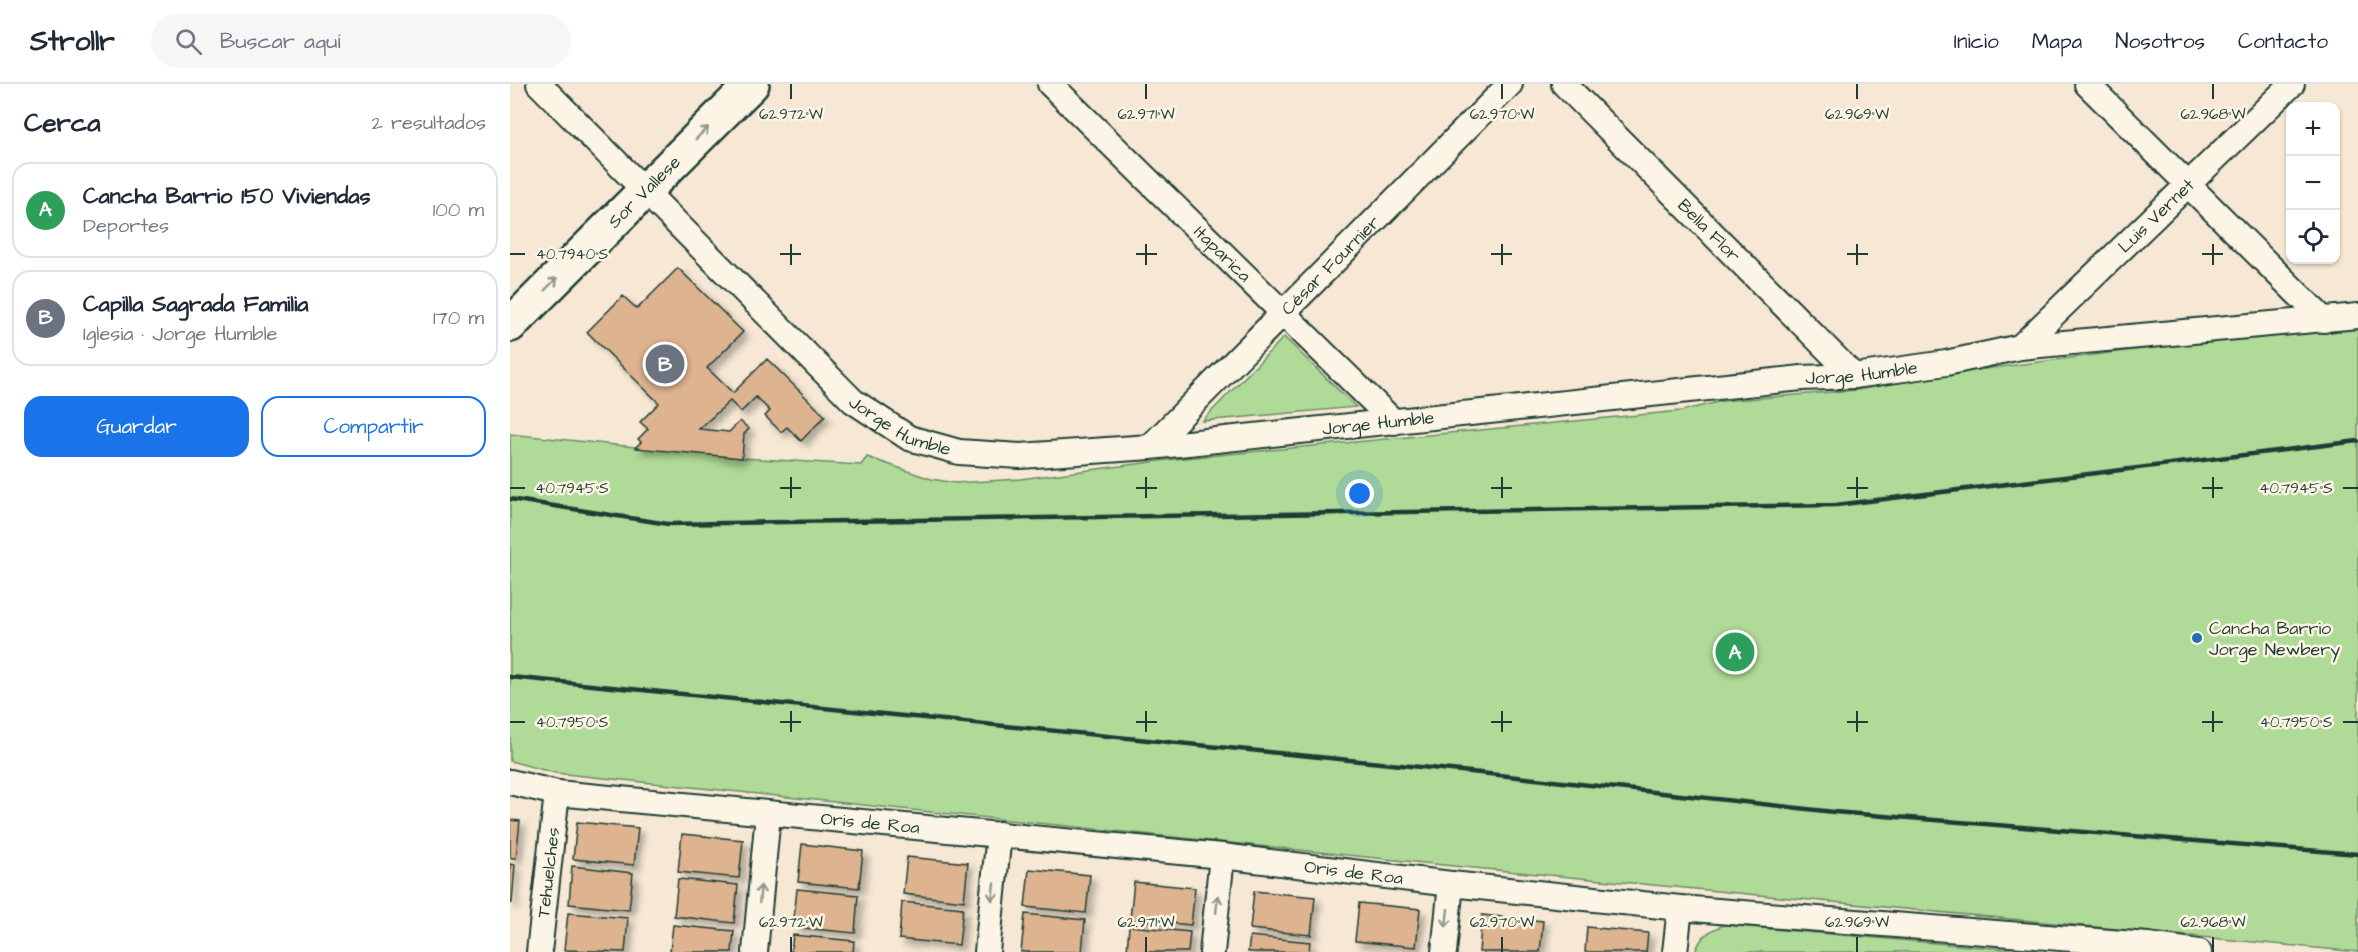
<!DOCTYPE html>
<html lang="es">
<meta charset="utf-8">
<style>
:root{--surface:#fff;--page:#f6f6f7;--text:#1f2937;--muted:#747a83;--line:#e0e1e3;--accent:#1a73e8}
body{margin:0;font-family:"Architects Daughter",sans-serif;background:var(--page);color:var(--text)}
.controls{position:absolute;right:18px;top:18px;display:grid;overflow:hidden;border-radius:12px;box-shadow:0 2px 4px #0004}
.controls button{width:54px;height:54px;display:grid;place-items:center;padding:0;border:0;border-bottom:2px solid var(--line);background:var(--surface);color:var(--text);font:30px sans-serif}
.you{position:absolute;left:850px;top:410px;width:21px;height:21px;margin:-15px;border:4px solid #fff;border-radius:50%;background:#1a73e8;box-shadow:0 0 0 9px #1a73e833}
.badge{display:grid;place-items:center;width:39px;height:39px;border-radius:50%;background:var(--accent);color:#fff;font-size:20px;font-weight:700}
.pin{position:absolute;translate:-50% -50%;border:3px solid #fff;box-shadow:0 2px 6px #0006}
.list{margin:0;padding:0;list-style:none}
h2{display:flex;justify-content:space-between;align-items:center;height:78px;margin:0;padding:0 24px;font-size:26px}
h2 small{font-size:20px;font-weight:400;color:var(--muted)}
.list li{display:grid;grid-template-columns:39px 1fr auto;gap:18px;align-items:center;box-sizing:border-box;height:96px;margin:0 12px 12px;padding:0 12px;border:2px solid var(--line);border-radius:18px}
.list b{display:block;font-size:22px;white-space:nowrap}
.list p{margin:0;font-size:20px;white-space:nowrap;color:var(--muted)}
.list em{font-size:20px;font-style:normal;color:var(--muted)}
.actions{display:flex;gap:12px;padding:18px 24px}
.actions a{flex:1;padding:14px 0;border:2px solid var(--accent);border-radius:18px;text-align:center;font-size:21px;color:var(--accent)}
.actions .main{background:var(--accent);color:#fff}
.icon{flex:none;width:33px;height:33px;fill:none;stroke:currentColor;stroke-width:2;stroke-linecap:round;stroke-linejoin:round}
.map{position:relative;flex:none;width:1848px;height:868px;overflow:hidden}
header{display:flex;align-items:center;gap:36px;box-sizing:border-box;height:84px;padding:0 30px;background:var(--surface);border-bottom:2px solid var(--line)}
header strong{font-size:28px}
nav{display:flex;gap:33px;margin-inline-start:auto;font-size:21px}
.search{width:420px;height:54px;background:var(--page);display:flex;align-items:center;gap:15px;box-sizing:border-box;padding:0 21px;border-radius:33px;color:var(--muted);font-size:22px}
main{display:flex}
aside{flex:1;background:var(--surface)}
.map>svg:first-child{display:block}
.green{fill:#b0da97;stroke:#688c66;stroke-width:1.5}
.building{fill:#deb38f;stroke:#1f3d34;stroke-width:1.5;filter:url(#shadow)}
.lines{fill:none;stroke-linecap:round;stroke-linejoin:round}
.street-casing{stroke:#1f3d34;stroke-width:28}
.secondary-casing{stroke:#1f3d34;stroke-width:38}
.street{stroke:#fcf5e5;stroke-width:24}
.secondary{stroke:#fcf5e5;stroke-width:33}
.rail{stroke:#1f3d34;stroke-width:4.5}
.oneway{stroke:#8e998c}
.ticks{fill:none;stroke:#1f3d34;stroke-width:2}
.poi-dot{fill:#1f6fb2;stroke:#fcf5e5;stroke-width:2}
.labels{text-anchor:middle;stroke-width:5;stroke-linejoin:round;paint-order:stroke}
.street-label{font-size:18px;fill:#1f3d34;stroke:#fcf5e5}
.poi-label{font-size:18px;fill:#1f3d34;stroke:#fcf5e5;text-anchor:start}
.ticks-label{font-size:15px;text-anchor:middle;fill:#1f3d34;stroke:#fcf5e5;stroke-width:5;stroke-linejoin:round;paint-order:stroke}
</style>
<header>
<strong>Strollr</strong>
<div class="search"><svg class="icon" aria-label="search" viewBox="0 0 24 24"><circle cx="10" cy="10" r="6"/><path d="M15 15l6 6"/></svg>Buscar aquí</div>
<nav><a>Inicio</a><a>Mapa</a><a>Nosotros</a><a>Contacto</a></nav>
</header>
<main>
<aside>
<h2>Cerca<small>2 resultados</small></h2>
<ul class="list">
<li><span class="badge" style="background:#2e9e5b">A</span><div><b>Cancha Barrio 150 Viviendas</b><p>Deportes</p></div><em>100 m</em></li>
<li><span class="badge" style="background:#6b7280">B</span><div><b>Capilla Sagrada Familia</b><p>Iglesia · Jorge Humble</p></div><em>170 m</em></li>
</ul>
<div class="actions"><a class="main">Guardar</a><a>Compartir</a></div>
</aside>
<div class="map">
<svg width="1848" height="868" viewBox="0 0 1848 868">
<defs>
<filter id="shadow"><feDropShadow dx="5.5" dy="5.5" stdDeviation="3" flood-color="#0004"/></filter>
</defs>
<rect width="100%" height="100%" fill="#f6e8d4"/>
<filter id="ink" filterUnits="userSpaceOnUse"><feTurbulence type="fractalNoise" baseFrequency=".0167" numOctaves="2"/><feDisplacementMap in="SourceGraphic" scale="12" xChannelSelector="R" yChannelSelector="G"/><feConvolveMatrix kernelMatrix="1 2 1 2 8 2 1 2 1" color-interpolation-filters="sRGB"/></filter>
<g filter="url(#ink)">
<!-- green -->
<path class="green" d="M 1848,244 L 1848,868 L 943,782 L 45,689 L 0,677 L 0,350 L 232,374 L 351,381 L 357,373 L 421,395 L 445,399 L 510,395 L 665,375 L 1171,327 L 1212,317 L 1347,306 L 1458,287 L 1639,264 Z
M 774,253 L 846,323 L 692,337 Z
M 1215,841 L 1530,868 L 1185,868 C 1191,852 1199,846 1215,841 Z"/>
<!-- building -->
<path class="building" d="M 168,184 L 233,248 L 197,284 L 223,309 L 257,275 L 315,332 L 291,357 L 277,343 L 271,348 L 255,332 L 260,327 L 246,313 L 231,328 L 220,317 L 189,345 L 219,348 L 230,337 L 239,345 L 234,350 L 232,374 L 125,364 L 131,358 L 128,355 L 138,345 L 130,338 L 149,319 L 77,248 L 113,212 L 127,225 Z
M 0,736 L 10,737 L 6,774 L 0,774 Z
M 67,738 L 128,744 L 124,781 L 63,775 Z
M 172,750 L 233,756 L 229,794 L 168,788 Z
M 292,760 L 353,767 L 349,804 L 288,798 Z
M 397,773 L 458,779 L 454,817 L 393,810 Z
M 0,780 L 5,781 L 2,819 L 0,819 Z
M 62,782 L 123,789 L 119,826 L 59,820 Z
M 519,785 L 580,791 L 576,829 L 515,823 Z
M 168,795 L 228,801 L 224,839 L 164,832 Z
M 624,798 L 685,804 L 681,841 L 620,835 Z
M 287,805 L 348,811 L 345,849 L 283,843 Z
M 744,807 L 805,813 L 801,851 L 740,845 Z
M 392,818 L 453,824 L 449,861 L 389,855 Z
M 849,819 L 910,825 L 906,863 L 845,857 Z
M 58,829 L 118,834 L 115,868 L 54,866 Z
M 515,830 L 575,836 L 572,868 L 511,868 Z
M 972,831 L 1033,837 L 1030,868 L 969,868 Z
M 163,841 L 224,847 L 222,868 L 160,868 Z
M 619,842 L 680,848 L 678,868 L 617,868 Z
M 1077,843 L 1138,849 L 1136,868 L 1075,868 Z
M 283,851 L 344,857 L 343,868 L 281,868 Z
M 740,852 L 800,858 L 799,868 L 738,868 Z"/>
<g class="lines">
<defs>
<g id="street">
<path id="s1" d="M 29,0 L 343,317 L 399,354 L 449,368 L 510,372 L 640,363 L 1292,294 L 1344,292 L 1436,279 L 1510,263 L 1848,232"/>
<path id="s2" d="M 540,0 L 884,338"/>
<path id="s3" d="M 1054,0 L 1344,292"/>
<path d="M 1577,0 L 1814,236"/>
<path id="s4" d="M 1510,263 L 1782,0"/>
<path id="s5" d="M 640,363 L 1000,0"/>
<path id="s6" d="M 0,698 L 47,709 L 712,772 L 941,800 L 1170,824 L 1638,861 L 1689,868"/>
<path id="s7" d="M 29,868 L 47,709"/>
<path d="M 245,868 L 258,730"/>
<path d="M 477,868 L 489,750"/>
<path d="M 702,868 L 712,772"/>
<path d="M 934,868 L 941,800"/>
<path d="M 1165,868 L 1170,824"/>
</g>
<g id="secondary">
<path id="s8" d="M 0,241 L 242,0"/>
</g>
</defs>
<!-- street casing -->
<use href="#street" class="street-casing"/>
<!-- secondary casing -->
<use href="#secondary" class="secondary-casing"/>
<!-- street -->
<use href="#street" class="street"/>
<!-- secondary -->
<use href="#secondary" class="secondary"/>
<!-- rail -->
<path class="rail" d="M 0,415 L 158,440 L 1326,421 L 1848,357
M 0,593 L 961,688 L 1324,728 L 1848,770"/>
</g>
<!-- one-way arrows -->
<defs><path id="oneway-shaft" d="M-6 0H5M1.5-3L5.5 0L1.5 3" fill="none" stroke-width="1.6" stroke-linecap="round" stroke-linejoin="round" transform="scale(1.5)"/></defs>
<g class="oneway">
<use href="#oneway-shaft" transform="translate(192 49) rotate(-45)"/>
<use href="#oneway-shaft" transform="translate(41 200) rotate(-45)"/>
<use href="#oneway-shaft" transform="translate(483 808) rotate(96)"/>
<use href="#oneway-shaft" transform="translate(250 810) rotate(-85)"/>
<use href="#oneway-shaft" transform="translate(707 820) rotate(-84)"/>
<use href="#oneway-shaft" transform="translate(937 834) rotate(96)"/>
</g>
</g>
<!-- ticks -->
<path class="ticks" d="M 281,0 L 281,15M 636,0 L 636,15M 992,0 L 992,15M 1347,0 L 1347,15M 1703,0 L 1703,15M 281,160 L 281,181M 636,160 L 636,181M 992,160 L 992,181M 1347,160 L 1347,181M 1703,160 L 1703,181M 0,170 L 15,170M 270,170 L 291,170M 626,170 L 647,170M 981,170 L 1002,170M 1337,170 L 1358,170M 1692,170 L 1713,170M 281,393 L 281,414M 636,393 L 636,414M 992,393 L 992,414M 1347,393 L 1347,414M 1703,393 L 1703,414M 0,404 L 15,404M 270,404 L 291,404M 626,404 L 647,404M 981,404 L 1002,404M 1337,404 L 1358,404M 1692,404 L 1713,404M 1833,404 L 1848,404M 281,627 L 281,648M 636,627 L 636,648M 992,627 L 992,648M 1347,627 L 1347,648M 1703,627 L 1703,648M 0,638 L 15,638M 270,638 L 291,638M 626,638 L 647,638M 981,638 L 1002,638M 1337,638 L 1358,638M 1692,638 L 1713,638M 1833,638 L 1848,638M 281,853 L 281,868M 636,853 L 636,868M 992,853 L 992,868M 1347,853 L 1347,868M 1703,853 L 1703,868"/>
<!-- markers -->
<circle class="poi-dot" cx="1687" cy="554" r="6"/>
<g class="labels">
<!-- street labels -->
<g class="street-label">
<text dy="6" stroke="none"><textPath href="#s8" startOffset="189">Sor Vallese</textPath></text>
<text dy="6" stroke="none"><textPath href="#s4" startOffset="189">Luis Vernet</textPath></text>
<text dy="6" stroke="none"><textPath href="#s3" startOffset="206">Bella Flor</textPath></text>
<text dy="6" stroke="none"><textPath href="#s2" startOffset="242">Itaparica</textPath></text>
<text dy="6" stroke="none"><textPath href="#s5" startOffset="256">César Fournier</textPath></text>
<text dy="6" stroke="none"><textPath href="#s1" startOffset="1472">Jorge Humble</textPath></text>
<text dy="6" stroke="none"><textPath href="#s1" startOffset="500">Jorge Humble</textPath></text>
<text dy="6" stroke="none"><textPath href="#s1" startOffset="986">Jorge Humble</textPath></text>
<text dy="6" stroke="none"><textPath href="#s6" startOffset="363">Oris de Roa</textPath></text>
<text dy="6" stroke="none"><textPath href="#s7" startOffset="80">Tehuelches</textPath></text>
<text dy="6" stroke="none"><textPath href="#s6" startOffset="849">Oris de Roa</textPath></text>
</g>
<!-- poi labels -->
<g class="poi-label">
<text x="1699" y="550">Cancha Barrio<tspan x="1699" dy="21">Jorge Newbery</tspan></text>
</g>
</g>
<g class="ticks-label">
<text x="281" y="35">62.972°W</text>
<text x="636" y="35">62.971°W</text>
<text x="992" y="35">62.970°W</text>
<text x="1347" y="35">62.969°W</text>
<text x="1703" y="35">62.968°W</text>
<text x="62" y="175">40.7940°S</text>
<text x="62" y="409">40.7945°S</text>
<text x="1786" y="409">40.7945°S</text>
<text x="62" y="643">40.7950°S</text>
<text x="1786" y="643">40.7950°S</text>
<text x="281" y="843">62.972°W</text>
<text x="636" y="843">62.971°W</text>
<text x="992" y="843">62.970°W</text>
<text x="1347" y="843">62.969°W</text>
<text x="1703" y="843">62.968°W</text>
</g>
</svg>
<div class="controls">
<button>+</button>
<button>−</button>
<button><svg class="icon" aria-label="locate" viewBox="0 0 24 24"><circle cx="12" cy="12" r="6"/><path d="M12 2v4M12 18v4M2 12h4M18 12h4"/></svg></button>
</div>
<div class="you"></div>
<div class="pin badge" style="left:1225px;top:568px;background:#2e9e5b">A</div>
<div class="pin badge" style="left:155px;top:280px;background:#6b7280">B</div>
</div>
</main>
